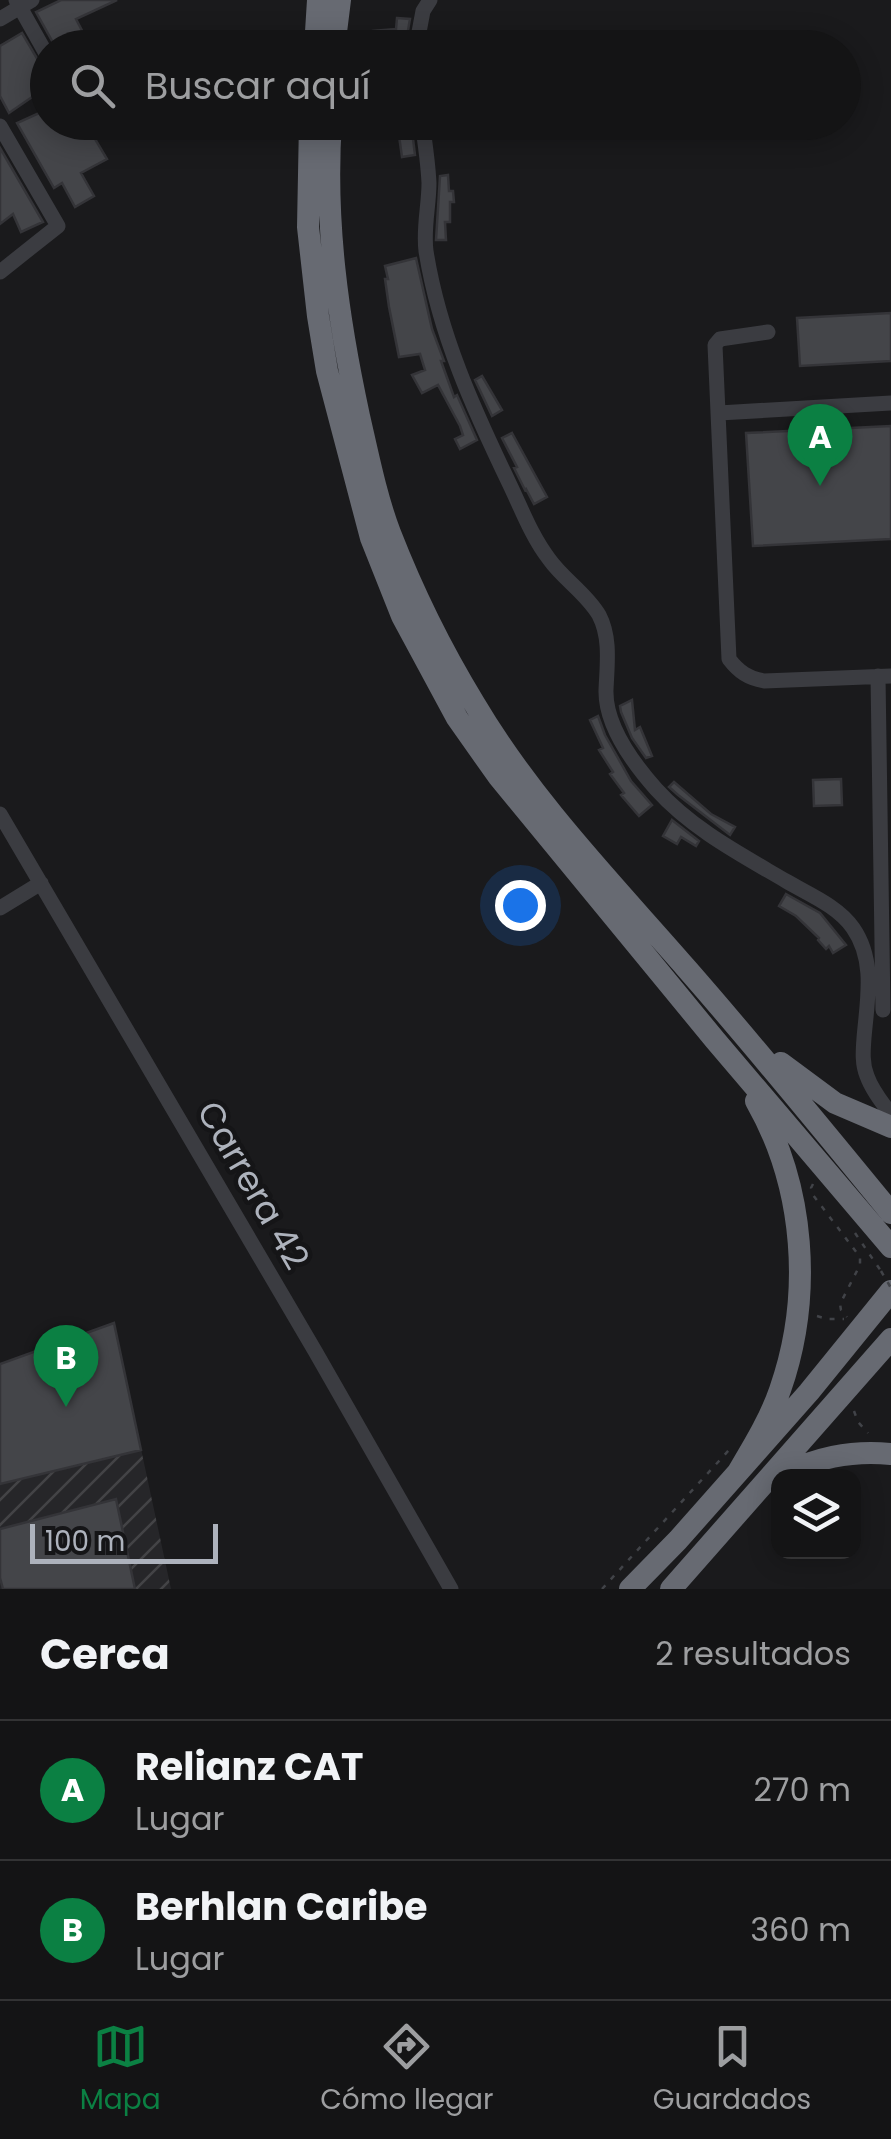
<!DOCTYPE html>
<html lang="es">
<meta charset="utf-8">
<style>
:root{--surface:#141415;--page:#212122;--text:#f1f3f6;--muted:#9d9ea0;--line:#333334;--accent:#0b8043}
body{margin:0;font-family:Poppins,sans-serif;background:var(--page);color:var(--text)}
.controls{position:absolute;right:30px;bottom:30px;display:grid;overflow:hidden;border-radius:20px;box-shadow:0 5px 25px #0003}
.controls button{width:90px;height:90px;display:grid;place-items:center;padding:0;border:0;border-bottom:2px solid var(--line);background:var(--surface);color:var(--text);font:50px sans-serif}
.scale{position:absolute;left:30px;bottom:25px;width:188px;box-sizing:border-box;padding-left:10px;border:5px solid #adb2bc;border-top:0;font-size:28px;line-height:35px;white-space:nowrap;color:#adb2bc;-webkit-text-stroke:8px #151517;paint-order:stroke}
.you{position:absolute;left:520px;top:905px;width:35px;height:35px;margin:-25px;border:8px solid #fff;border-radius:50%;background:#1a73e8;box-shadow:0 0 0 15px #1a73e833}
.badge{display:grid;place-items:center;width:65px;height:65px;border-radius:50%;background:var(--accent);color:#fff;font-size:32px;font-weight:700}
.pin{position:absolute;translate:-50% -82px;filter:drop-shadow(0 2px 5px #0008)}
.pin::after{content:'';position:absolute;top:52px;width:35px;height:30px;background:inherit;clip-path:polygon(0 0,100% 0,50% 100%)}
.list{margin:0;padding:0;list-style:none}
h2{display:flex;justify-content:space-between;align-items:center;height:130px;margin:0;padding:0 40px;font-size:42px}
h2 small{font-size:32px;font-weight:400;color:var(--muted)}
.list li{display:grid;grid-template-columns:65px 1fr auto;gap:30px;align-items:center;box-sizing:border-box;height:140px;padding:0 40px;border-top:2px solid var(--line)}
.list b{display:block;font-size:38px;white-space:nowrap}
.list p{margin:0;font-size:32px;white-space:nowrap;color:var(--muted)}
.list em{font-size:32px;font-style:normal;color:var(--muted)}
.icon{flex:none;width:55px;height:55px;fill:none;stroke:currentColor;stroke-width:2;stroke-linecap:round;stroke-linejoin:round}
.map{position:relative;flex:none;width:891px;height:1589px;overflow:hidden}
.search{position:absolute;background:var(--surface);box-shadow:0 5px 25px #0003;left:30px;right:30px;top:30px;height:110px;display:flex;align-items:center;gap:25px;box-sizing:border-box;padding:0 35px;border-radius:55px;color:var(--muted);font-size:38px}
.sheet{height:410px;background:var(--surface)}
nav{display:flex;justify-content:space-around;align-items:center;box-sizing:border-box;height:140px;border-top:2px solid var(--line);background:var(--surface);font-size:28px;color:var(--muted)}
nav a{display:grid;justify-items:center;gap:5px}
nav .on{color:var(--accent)}
.map>svg:first-child{display:block}
.industrial{fill:url(#industrial-furrows)}
.building{fill:#444549;stroke:#343438;stroke-width:2.5}
.lines{fill:none;stroke-linecap:round;stroke-linejoin:round}
.path{stroke:#414348;stroke-width:2.5;stroke-dasharray:5 8;stroke-linecap:butt}
.minor{stroke:#3b3c41;stroke-width:15}
.highway{stroke:#676a72;stroke-width:22}
.path-bridge{stroke:#414348;stroke-width:2.5;stroke-dasharray:5 8;stroke-linecap:butt}
.labels{text-anchor:middle;stroke-width:9;stroke-linejoin:round;paint-order:stroke}
.street-label{font-size:35px;fill:#adb2bc;stroke:#151517}
</style>
<div class="map">
<svg width="891" height="1589" viewBox="0 0 891 1589">
<defs>
<pattern id="industrial-furrows" width="10" height="10" patternUnits="userSpaceOnUse" patternTransform="scale(2.5)"><rect width="10" height="10" fill="#262629"/><path d="M-1 1l2-2M0 10L10 0M9 11l2-2" fill="none" stroke="#434346"/></pattern>
</defs>
<rect width="100%" height="100%" fill="#1a1a1c"/>
<!-- industrial -->
<path class="industrial" d="M 114,1323 L 171,1589 L 0,1589 L 0,1364 Z"/>
<!-- building -->
<path class="building" d="M 61,0 L 117,0 L 76,19 L 87,40 L 71,48 L 56,48 L 36,12 Z
M 397,18 L 410,19 L 405,48 L 374,48 L 373,31 L 396,29 Z
M 22,33 L 48,77 L 48,86 L 9,113 L 0,96 L 0,46 Z
M 48,109 L 48,122 L 85,122 L 107,159 L 81,173 L 94,196 L 75,207 L 62,183 L 54,188 L 17,123 Z
M 397,122 L 411,122 L 415,155 L 402,157 Z
M 0,148 L 43,222 L 21,232 L 13,214 L 0,224 Z
M 448,175 L 449,191 L 453,191 L 454,202 L 450,202 L 450,222 L 445,222 L 446,240 L 436,240 L 440,176 Z
M 416,258 L 432,329 L 444,361 L 441,361 L 454,397 L 457,395 L 477,440 L 460,449 L 455,439 L 463,435 L 460,426 L 438,385 L 422,393 L 412,375 L 425,370 L 420,354 L 399,357 L 389,307 L 385,279 L 388,279 L 385,266 Z
M 891,313 L 891,361 L 800,366 L 797,318 Z
M 482,376 L 502,410 L 492,416 L 475,380 Z
M 891,426 L 891,539 L 753,546 L 746,433 Z
M 512,433 L 547,497 L 534,504 L 526,489 L 525,490 L 514,468 L 517,467 L 502,438 Z
M 632,700 L 635,730 L 640,727 L 652,756 L 646,758 L 632,738 L 621,712 L 620,706 Z
M 598,716 L 605,735 L 631,781 L 652,805 L 639,816 L 621,795 L 624,793 L 610,774 L 613,772 L 599,750 L 603,748 L 590,720 Z
M 841,779 L 842,805 L 814,806 L 813,780 Z
M 674,782 L 711,814 L 735,827 L 730,835 L 678,795 L 669,787 Z
M 672,820 L 699,841 L 696,846 L 681,837 L 677,844 L 663,836 Z
M 786,894 L 820,913 L 846,945 L 833,953 L 829,946 L 826,949 L 818,940 L 819,938 L 796,916 L 779,906 Z
M 114,1323 L 141,1450 L 0,1484 L 0,1364 Z
M 116,1499 L 135,1589 L 3,1589 L 0,1578 L 0,1529 Z"/>
<g class="lines">
<!-- path -->
<path class="path" d="M 813,1184 L 811,1188 L 813,1195 L 860,1257 L 860,1265 L 840,1304 L 841,1310 L 847,1317
M 855,1233 L 881,1271
M 817,1316 L 827,1319 L 844,1319
M 854,1411 L 858,1422 L 868,1433
M 602,1589 L 729,1450"/>
<!-- minor -->
<path class="minor" d="M 16,0 L 48,57
M 0,19 L 32,0
M 416,48 L 423,11 L 430,0
M 422,122 C 425,142 428,163 429,183 C 429,206 423,228 426,251 C 439,334 474,410 510,485 C 522,510 532,537 549,559 C 563,579 586,593 599,615 C 611,638 607,665 606,690 C 605,726 633,763 656,789 C 692,829 740,854 786,881 C 808,894 838,906 853,928 C 876,961 867,1001 864,1038 C 863,1051 862,1064 867,1076 C 872,1090 882,1103 891,1114
M 0,126 L 58,226 L 0,272
M 768,332 L 720,339 L 715,345 L 729,659 C 739,672 748,678 764,681 L 891,676
M 719,413 L 891,403
M 878,676 L 883,1010
M 0,814 L 315,1351 L 451,1589
M 0,908 L 41,883"/>
<!-- highway -->
<path class="highway" d="M 315,48 L 318,0
M 334,48 L 340,0
M 310,122 L 308,227 L 318,316 L 327,371 L 371,538 L 402,616 L 457,718 L 498,776 L 715,1040 L 891,1247
M 331,122 C 324,221 338,319 359,416 C 368,455 376,496 390,533 C 413,592 441,649 474,703 C 532,801 613,884 687,969 C 757,1049 824,1131 891,1213
M 781,1063 L 835,1103 L 891,1127
M 738,1472 C 754,1445 770,1419 780,1390 C 813,1296 805,1187 756,1101
M 779,1476 C 815,1458 850,1450 891,1454
M 630,1589 L 678,1540 L 809,1392 L 891,1291
M 671,1589 L 891,1339"/>
<!-- path-bridge -->
<path class="path-bridge" d="M 881,1271 L 891,1288"/>
</g>
<g class="labels">
<!-- street labels -->
<g class="street-label">
<text transform="translate(253 1185) rotate(60)" y="12">Carrera 42</text>
</g>
</g>
</svg>
<div class="controls">
<button><svg class="icon" aria-label="layers" viewBox="0 0 24 24"><path d="M12 4l9 5-9 5-9-5zM3 14l9 5 9-5"/></svg></button>
</div>
<div class="scale">100 m</div>
<div class="you"></div>
<div class="pin badge" style="left:820px;top:486px">A</div>
<div class="pin badge" style="left:66px;top:1407px">B</div>
<div class="search"><svg class="icon" aria-label="search" viewBox="0 0 24 24"><circle cx="10" cy="10" r="6"/><path d="M15 15l6 6"/></svg>Buscar aquí</div>
</div>
<section class="sheet">
<h2>Cerca<small>2 resultados</small></h2>
<ul class="list">
<li><span class="badge">A</span><div><b>Relianz CAT</b><p>Lugar</p></div><em>270 m</em></li>
<li><span class="badge">B</span><div><b>Berhlan Caribe</b><p>Lugar</p></div><em>360 m</em></li>
</ul>
</section>
<nav>
<a class="on"><svg class="icon" aria-label="map" viewBox="0 0 24 24"><path d="M3 6l6-2 6 2 6-2v14l-6 2-6-2-6 2zM9 4v14M15 6v14"/></svg>Mapa</a>
<a><svg class="icon" aria-label="directions" viewBox="0 0 24 24"><path d="M12 3l9 9-9 9-9-9zM9 14v-3h6M13 9l2 2-2 2"/></svg>Cómo llegar</a>
<a><svg class="icon" aria-label="saved" viewBox="0 0 24 24"><path d="M7 4h10v16l-5-4-5 4z"/></svg>Guardados</a>
</nav>
